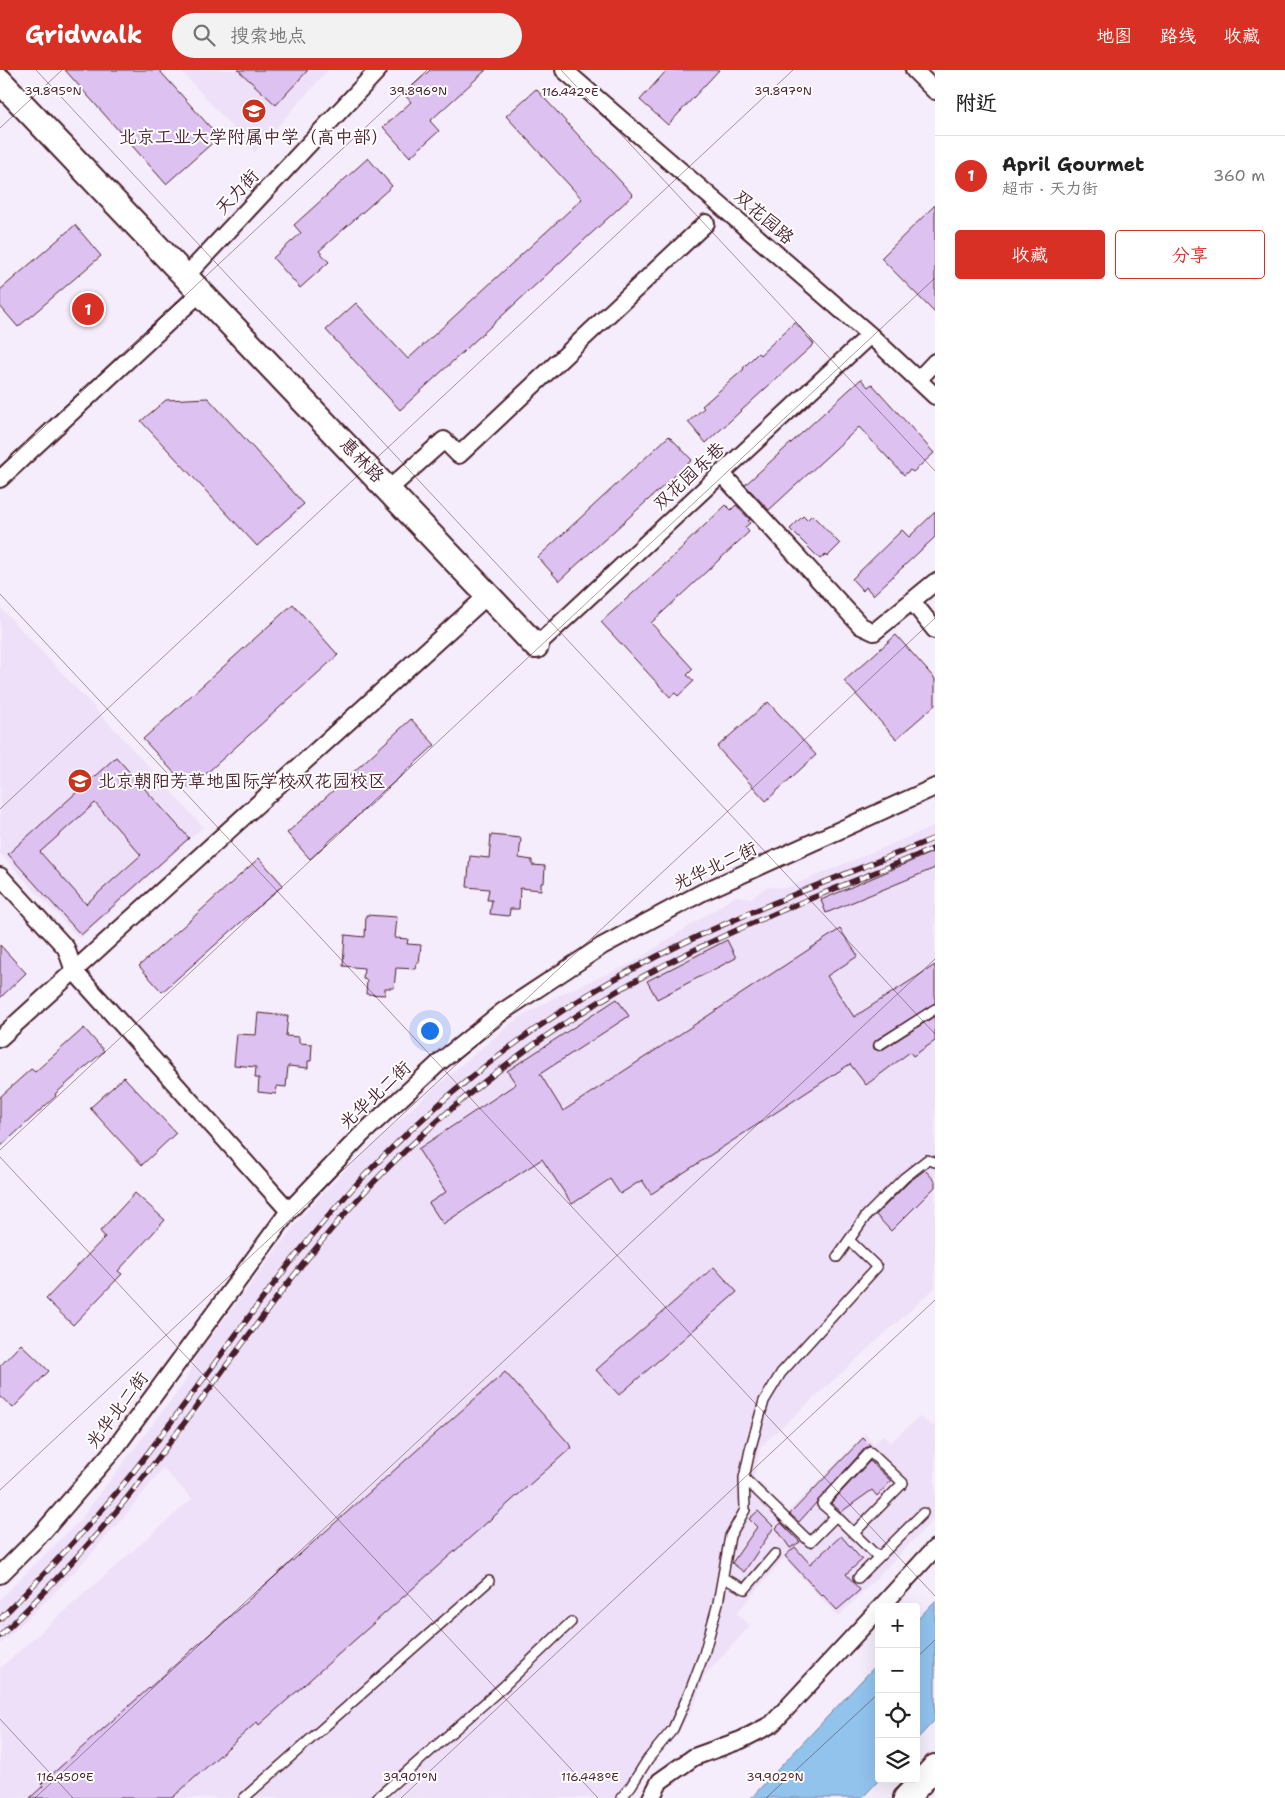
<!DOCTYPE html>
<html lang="zh">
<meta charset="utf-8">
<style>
:root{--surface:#fff;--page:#f2f2f2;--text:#222;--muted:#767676;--line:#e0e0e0;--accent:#d93025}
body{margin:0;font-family:"Shantell Sans","LXGW WenKai TC",sans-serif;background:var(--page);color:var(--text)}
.controls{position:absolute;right:15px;bottom:15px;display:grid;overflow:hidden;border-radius:5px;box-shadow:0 5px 20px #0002}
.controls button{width:45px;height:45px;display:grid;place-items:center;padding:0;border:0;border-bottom:1px solid var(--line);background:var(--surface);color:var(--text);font:25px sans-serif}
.you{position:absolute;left:429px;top:960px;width:18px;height:18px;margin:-12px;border:4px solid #fff;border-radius:50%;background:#1a73e8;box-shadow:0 0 0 8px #1a73e833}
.badge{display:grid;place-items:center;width:32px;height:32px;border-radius:50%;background:var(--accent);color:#fff;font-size:16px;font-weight:700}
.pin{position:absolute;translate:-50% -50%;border:2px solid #fff;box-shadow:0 1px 5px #0006}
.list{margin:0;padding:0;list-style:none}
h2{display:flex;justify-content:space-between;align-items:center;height:65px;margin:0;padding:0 20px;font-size:21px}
h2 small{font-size:16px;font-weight:400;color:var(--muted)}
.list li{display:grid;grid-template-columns:32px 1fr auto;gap:15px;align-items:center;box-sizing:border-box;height:80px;padding:0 20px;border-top:1px solid var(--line)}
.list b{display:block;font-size:19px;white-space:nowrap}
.list p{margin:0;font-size:16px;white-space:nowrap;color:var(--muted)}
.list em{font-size:16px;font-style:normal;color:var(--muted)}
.actions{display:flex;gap:10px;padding:15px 20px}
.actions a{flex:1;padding:11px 0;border:1px solid var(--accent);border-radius:5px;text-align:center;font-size:18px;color:var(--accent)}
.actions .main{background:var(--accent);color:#fff}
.icon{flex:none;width:28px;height:28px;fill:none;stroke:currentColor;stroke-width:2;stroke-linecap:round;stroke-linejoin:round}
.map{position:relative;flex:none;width:935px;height:1728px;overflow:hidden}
header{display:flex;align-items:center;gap:30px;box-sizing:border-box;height:70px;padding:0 25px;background:var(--accent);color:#fff}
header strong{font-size:24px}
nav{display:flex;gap:28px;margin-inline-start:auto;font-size:18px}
.search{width:350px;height:45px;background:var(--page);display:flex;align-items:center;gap:12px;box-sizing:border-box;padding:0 18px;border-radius:28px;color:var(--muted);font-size:19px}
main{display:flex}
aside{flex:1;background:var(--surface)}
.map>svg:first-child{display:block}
.built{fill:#eee0f8}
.water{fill:#91c3ed;stroke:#75819f}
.building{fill:#ddc2f1;stroke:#4a1f2b;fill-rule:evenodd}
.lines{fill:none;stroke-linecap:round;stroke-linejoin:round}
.lane-casing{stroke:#4a1f2b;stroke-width:12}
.street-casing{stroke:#4a1f2b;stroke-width:20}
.secondary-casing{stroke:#4a1f2b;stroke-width:28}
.lane{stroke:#fff;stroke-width:9}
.street{stroke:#fff;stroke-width:16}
.secondary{stroke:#fff;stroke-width:24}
.rail-casing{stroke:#4a1f2b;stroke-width:5.5}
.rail{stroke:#fff;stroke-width:4;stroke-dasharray:11;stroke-linecap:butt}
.ticks{fill:none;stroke:#4a1f2b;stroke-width:1;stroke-opacity:0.45}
.labels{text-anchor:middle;stroke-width:4;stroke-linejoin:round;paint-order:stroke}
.poi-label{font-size:18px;fill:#4a1f2b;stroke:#fff}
.street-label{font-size:18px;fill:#4a1f2b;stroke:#fff}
.ticks-label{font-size:12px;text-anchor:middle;fill:#4a1f2b;stroke:#fff;stroke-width:4;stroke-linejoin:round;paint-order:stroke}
</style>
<header>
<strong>Gridwalk</strong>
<div class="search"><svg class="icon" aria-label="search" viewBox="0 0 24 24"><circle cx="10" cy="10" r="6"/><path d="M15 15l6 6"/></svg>搜索地点</div>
<nav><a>地图</a><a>路线</a><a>收藏</a></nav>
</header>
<main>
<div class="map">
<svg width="935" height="1728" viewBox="0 0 935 1728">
<rect width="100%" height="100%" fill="#f5edfb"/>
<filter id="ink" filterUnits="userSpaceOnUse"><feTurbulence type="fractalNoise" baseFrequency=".02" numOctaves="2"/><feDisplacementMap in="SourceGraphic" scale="10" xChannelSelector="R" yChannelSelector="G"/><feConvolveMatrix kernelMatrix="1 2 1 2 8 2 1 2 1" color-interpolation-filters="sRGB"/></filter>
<g filter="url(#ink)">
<!-- built -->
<path class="built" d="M 180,0 L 328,0 L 255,82 Z
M 0,537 L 119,664 L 203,757 L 80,869 L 0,783 Z
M 935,756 L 935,1218 L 761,1376 L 754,1407 L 787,1443 L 865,1364 L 874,1374 L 883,1365 L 890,1373 L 919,1347 L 933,1356 L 935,1354 L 935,1448 L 838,1547 L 784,1488 L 737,1543 L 750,1556 L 704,1606 L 697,1628 L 678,1664 L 651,1693 L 627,1728 L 0,1728 L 0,1598 L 192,1429 L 163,1398 L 128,1442 L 90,1485 L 49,1528 L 0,1574 L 0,1529 L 80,1450 L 184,1313 L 198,1283 L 303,1145 L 349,1096 L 439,1014 L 514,951 L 555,927 L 632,893 L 736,826 L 751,828 L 766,817 L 786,818 Z"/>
<!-- water -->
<path class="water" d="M 935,1531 L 935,1650 L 916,1670 L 916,1551 Z
M 879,1592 L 880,1709 L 862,1728 L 751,1728 Z"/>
<!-- building -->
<path class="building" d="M 65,0 L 159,0 L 219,67 L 166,114 Z
M 238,0 L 308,0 L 276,35 Z
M 430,0 L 486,0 L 430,51 L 439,61 L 410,87 L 383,57 L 411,32 L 404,24 Z
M 667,0 L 719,0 L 668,55 L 640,30 Z
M 536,19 L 633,125 L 400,340 L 326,260 L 356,233 L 408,289 L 582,129 L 506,46 Z
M 368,88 L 392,116 L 319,181 L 329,192 L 300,218 L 273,188 L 301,163 L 294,155 Z
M 935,135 L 935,243 L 881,188 Z
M 75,155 L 101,186 L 18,257 L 0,236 L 0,220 Z
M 795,252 L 814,274 L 706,373 L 688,352 L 704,338 L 702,336 L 744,299 L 743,298 L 758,283 L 760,285 Z
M 861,309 L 868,317 L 872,314 L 934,383 L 913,402 L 910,400 L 904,405 L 859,357 L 769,440 L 745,415 Z
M 208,328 L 304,434 L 257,476 L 141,351 L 166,330 Z
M 669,366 L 692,390 L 559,511 L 538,487 Z
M 726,435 L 731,440 L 736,435 L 750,450 L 748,451 L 750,453 L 745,457 L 749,462 L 651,553 L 693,599 L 687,605 L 694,611 L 678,626 L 675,623 L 670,627 L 601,552 L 685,476 L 684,475 Z
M 935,442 L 935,467 L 873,525 L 866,517 L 863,521 L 852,509 L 902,460 L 909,467 Z
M 812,445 L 840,474 L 827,487 L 825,485 L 820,489 L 790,459 L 803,446 L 807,450 Z
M 293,534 L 338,585 L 189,719 L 143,669 Z
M 896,565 L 935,609 L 935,635 L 896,669 L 844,611 Z
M 768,632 L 816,685 L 766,731 L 717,677 Z
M 411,649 L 435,675 L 310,789 L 287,763 Z
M 116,687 L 189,768 L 81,865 L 8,784 ZM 95,733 L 141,785 L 86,834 L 40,782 Z
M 491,765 L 521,768 L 519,788 L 532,790 L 532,795 L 545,796 L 544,813 L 541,813 L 541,820 L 520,818 L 519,839 L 510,839 L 509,846 L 490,844 L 492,830 L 487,830 L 489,819 L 467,817 L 470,786 L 489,788 Z
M 935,781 L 935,798 L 826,843 L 821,830 Z
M 259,788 L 283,815 L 162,922 L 139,896 Z
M 366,845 L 397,847 L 395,868 L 408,869 L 407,874 L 421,875 L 419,893 L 417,892 L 416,899 L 396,898 L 394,918 L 385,918 L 385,925 L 366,924 L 367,910 L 363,909 L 364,898 L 343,896 L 345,865 L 365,867 Z
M 840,859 L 858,886 L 827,906 L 854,947 L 935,895 L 935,933 L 876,970 L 873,975 L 874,979 L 879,981 L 882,980 L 935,946 L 935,971 L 913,986 L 910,982 L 866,1015 L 850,994 L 651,1124 L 642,1110 L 620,1124 L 610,1109 L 572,1134 L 542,1089 L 443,1154 L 429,1133 L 446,1122 L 418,1079 L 516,1014 L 507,1001 L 617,929 L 629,946 L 540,1004 L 563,1041 Z
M 727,870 L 736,888 L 657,929 L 647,911 Z
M 0,875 L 26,903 L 0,928 Z
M 258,943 L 288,946 L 286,966 L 299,967 L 299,973 L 312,974 L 311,991 L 308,991 L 308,998 L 288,996 L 286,1017 L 277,1016 L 276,1024 L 258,1022 L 259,1008 L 255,1008 L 256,997 L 234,995 L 237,964 L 256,965 Z
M 84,958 L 104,981 L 55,1024 L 56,1026 L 0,1077 L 0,1027 L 31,999 L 35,1002 Z
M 124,1007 L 176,1063 L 142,1095 L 90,1038 Z
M 925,1100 L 935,1111 L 935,1117 L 891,1161 L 876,1145 L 910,1111 Z
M 135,1123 L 165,1150 L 118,1201 L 122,1204 L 73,1255 L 46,1229 L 105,1167 L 100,1161 Z
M 714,1197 L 737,1222 L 619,1325 L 596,1300 Z
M 21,1274 L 49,1301 L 13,1338 L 0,1326 L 0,1296 Z
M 505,1302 L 572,1377 L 259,1655 L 257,1652 L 172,1728 L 30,1728 L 43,1716 L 41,1714 Z
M 863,1368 L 871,1376 L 865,1378 L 799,1452 L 790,1444 Z
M 870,1391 L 891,1411 L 877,1426 L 872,1420 L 841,1442 L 831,1433 Z
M 758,1441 L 774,1457 L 744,1502 L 732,1493 L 757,1457 L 749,1449 Z
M 781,1453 L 800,1472 L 790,1478 L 776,1458 Z
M 841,1466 L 862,1490 L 846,1504 L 860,1520 L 837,1540 L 823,1525 L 822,1526 L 785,1486 L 795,1477 L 810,1494 Z"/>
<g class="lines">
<defs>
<path id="lane" d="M 879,975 L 935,939
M 837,1187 L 866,1146 L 904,1108 L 927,1090 L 935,1092
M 744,1408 L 810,1472 L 836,1446 L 878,1487
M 836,1446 L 822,1434 L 870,1382 L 903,1413 L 854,1463
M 723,1508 L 745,1519 L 775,1484
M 858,1508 L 923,1443
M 244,1728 L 489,1511
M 377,1728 L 504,1616 L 571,1552
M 621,1728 L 631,1716 L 648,1689 L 673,1659 L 690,1621 L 704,1584 L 718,1533 L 730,1466 L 745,1440 L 744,1408 L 750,1380 L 764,1331 L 781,1303 L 877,1197 L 849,1170"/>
<path id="street" d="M 564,0 L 870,265 L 935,326
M 914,0 L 935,21
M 186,206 L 378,0
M 918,310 L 935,292
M 721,403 L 861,556 L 874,562 L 935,512
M 0,409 L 201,222
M 389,419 L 444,370 L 459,385 L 706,153
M 912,531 L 935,560
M 536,576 L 870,265
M 0,806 L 66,878 L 74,901 L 289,1141
M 0,968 L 489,524
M 0,1505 L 43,1462 L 116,1377 L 289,1141 L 361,1065 L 441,991 L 502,942 L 602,876 L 703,822 L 935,717
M 881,1537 L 935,1478
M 651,1728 L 660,1711 L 694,1687 L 741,1670 L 772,1654 L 879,1539"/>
<path id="secondary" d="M 0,11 L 536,576
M 906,1728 L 935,1697"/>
</defs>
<!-- lane casing -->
<use href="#lane" class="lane-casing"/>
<!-- street casing -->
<use href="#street" class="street-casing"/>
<!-- secondary casing -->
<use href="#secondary" class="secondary-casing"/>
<!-- lane -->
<use href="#lane" class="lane"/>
<!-- street -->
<use href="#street" class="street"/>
<!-- secondary -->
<use href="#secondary" class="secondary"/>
<defs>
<path id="rail" d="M 0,1549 C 46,1503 90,1456 130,1406 C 205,1311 271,1209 352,1119 C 431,1033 529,955 631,900 C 728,847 833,810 935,768
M 0,1566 C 46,1521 91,1474 131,1423 C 208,1326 274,1222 357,1130 C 447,1032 557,949 676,889 C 759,847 848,814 935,778"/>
</defs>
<!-- rail casing -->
<use href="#rail" class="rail-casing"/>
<!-- rail -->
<use href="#rail" class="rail"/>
</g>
</g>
<!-- ticks -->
<path class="ticks" d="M 36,0 L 935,964M 561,0 L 935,401M 0,58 L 62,0M 0,398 L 427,0M 0,524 L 935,1526M 0,739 L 793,0M 0,1080 L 935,208M 0,1087 L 598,1728M 0,1420 L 935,548M 916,1588 L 935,1570M 0,1649 L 73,1728M 35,1728 L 935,889M 401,1728 L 935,1230M 766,1728 L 879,1623"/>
<!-- icons -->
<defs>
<symbol id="school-disc" viewBox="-11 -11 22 22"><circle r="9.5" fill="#c8321e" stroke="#fff"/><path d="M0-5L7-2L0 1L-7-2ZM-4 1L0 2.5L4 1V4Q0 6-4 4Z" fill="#fff"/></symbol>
</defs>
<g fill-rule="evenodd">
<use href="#school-disc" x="240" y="27" width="28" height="28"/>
<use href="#school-disc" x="66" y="697" width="28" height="28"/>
</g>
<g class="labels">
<!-- poi labels -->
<g class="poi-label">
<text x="254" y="73">北京工业大学附属中学（高中部）</text>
<text x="98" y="717" text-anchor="start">北京朝阳芳草地国际学校双花园校区</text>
</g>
<!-- street labels -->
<g class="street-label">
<text transform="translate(237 122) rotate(-47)" y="6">天力街</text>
<text transform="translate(764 147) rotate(41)" y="6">双花园路</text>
<text transform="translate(362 390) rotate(46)" y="6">惠林路</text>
<text transform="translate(689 406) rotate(-43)" y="6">双花园东巷</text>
<text transform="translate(715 796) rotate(-25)" y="6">光华北二街</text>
<text transform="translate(375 1025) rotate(-43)" y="6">光华北二街</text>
<text transform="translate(117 1340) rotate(-53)" y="6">光华北二街</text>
</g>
</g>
<g class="ticks-label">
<text x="53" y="25">39.895°N</text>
<text x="418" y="25">39.896°N</text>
<text x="783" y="25">39.897°N</text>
<text x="570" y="26">116.442°E</text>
<text x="65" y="1711">116.450°E</text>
<text x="590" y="1711">116.448°E</text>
<text x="410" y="1711">39.901°N</text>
<text x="775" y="1711">39.902°N</text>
</g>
</svg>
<div class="controls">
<button>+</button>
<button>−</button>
<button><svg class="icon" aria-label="locate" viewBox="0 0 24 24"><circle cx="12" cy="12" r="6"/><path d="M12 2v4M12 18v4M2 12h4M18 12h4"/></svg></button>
<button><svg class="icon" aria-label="layers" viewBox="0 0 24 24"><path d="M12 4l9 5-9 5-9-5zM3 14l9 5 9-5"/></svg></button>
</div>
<div class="you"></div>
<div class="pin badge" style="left:88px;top:239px">1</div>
</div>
<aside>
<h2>附近<small></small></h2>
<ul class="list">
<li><span class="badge">1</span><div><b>April Gourmet</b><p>超市 · 天力街</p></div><em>360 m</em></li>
</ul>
<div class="actions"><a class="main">收藏</a><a>分享</a></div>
</aside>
</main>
